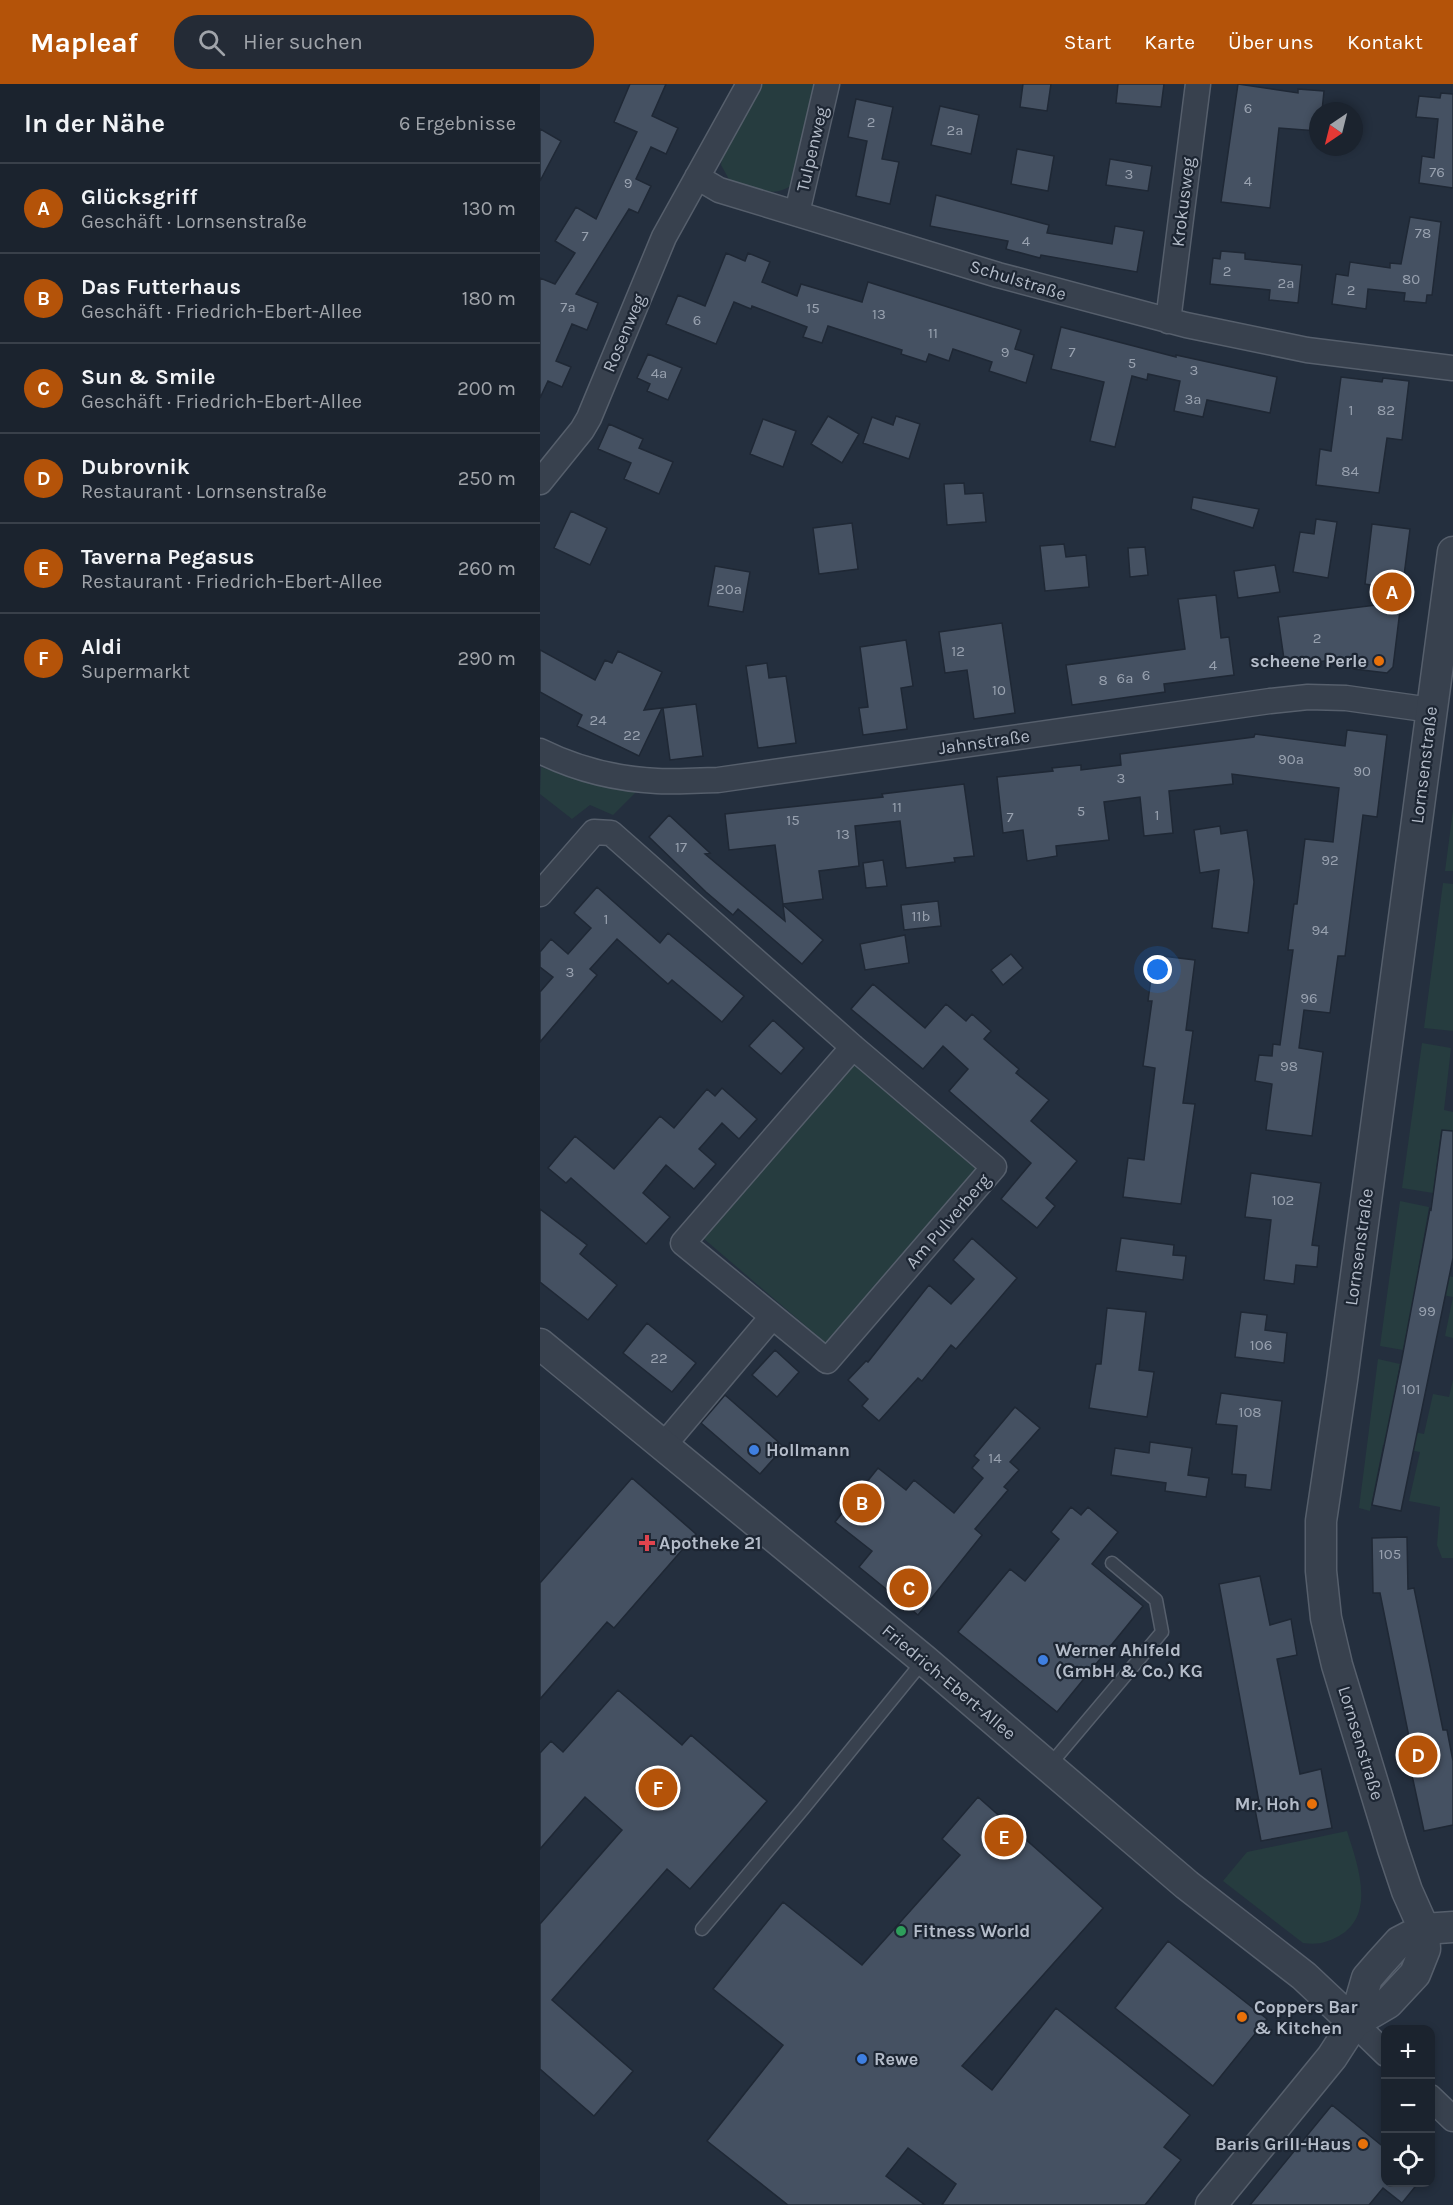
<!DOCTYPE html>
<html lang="de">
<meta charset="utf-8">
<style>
:root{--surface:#1b232e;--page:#242b36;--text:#f1f3f6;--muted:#a0a4aa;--line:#39404a;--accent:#b45309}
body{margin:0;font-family:Karla,sans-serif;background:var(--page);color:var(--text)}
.controls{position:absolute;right:18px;bottom:18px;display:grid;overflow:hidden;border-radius:12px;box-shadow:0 3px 9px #0003}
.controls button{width:54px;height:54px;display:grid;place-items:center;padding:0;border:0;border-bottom:2px solid var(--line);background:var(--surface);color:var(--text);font:30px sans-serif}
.compass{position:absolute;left:769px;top:18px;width:54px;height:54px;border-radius:50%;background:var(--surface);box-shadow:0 3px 9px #0003;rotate:215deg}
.you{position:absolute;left:618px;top:886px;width:21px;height:21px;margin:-15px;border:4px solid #fff;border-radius:50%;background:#1a73e8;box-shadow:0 0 0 9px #1a73e833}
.badge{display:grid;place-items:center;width:39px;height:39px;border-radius:50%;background:var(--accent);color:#fff;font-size:20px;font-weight:700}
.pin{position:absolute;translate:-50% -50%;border:3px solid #fff;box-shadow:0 2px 6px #0006}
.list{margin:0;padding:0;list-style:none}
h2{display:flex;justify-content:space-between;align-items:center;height:78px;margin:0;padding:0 24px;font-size:26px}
h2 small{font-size:20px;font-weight:400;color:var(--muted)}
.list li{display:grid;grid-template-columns:39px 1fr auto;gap:18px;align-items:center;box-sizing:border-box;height:90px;padding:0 24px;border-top:2px solid var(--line)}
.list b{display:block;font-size:22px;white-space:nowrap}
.list p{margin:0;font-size:20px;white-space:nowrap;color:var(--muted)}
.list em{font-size:20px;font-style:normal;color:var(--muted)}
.icon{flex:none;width:33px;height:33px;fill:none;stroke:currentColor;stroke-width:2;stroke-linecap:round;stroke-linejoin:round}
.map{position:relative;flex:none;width:913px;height:2121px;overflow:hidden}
header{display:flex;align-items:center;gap:36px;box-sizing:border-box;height:84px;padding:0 30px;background:var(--accent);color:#fff}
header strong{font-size:28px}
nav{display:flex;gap:33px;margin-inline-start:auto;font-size:21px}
.search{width:420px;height:54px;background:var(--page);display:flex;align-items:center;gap:15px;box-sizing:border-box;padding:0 21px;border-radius:24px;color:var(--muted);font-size:22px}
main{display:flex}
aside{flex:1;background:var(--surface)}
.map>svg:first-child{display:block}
.green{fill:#263c3f}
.building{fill:#455162;stroke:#1f2835;stroke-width:1.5}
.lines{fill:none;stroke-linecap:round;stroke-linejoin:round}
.service-casing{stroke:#565f6c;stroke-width:15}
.minor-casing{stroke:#565f6c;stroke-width:27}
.tertiary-casing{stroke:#565f6c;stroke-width:33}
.service{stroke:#38414e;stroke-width:12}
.minor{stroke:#38414e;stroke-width:24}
.tertiary{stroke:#38414e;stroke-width:30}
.food-dot{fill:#e8710a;stroke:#1d2633;stroke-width:2}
.shop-dot{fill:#3f7fe0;stroke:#1d2633;stroke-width:2}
.health-dot{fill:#e0444e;stroke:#1d2633;stroke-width:2}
.leisure-dot{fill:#2e9e5b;stroke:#1d2633;stroke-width:2}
.labels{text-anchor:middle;stroke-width:4.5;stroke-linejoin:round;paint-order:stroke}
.number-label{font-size:15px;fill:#98a1af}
.street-label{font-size:18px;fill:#b4bcc9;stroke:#1d2633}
.poi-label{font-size:18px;font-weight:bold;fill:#b4bcc9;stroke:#1d2633;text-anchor:start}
</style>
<header>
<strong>Mapleaf</strong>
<div class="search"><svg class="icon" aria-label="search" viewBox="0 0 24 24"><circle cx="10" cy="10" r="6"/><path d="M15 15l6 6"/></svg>Hier suchen</div>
<nav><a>Start</a><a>Karte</a><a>Über uns</a><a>Kontakt</a></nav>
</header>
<main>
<aside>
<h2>In der Nähe<small>6 Ergebnisse</small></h2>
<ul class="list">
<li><span class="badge">A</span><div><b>Glücksgriff</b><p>Geschäft · Lornsenstraße</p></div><em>130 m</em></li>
<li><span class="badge">B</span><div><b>Das Futterhaus</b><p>Geschäft · Friedrich-Ebert-Allee</p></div><em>180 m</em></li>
<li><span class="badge">C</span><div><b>Sun &amp; Smile</b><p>Geschäft · Friedrich-Ebert-Allee</p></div><em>200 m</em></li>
<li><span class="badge">D</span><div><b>Dubrovnik</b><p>Restaurant · Lornsenstraße</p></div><em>250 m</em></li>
<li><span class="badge">E</span><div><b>Taverna Pegasus</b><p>Restaurant · Friedrich-Ebert-Allee</p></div><em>260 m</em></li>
<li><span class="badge">F</span><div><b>Aldi</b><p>Supermarkt</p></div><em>290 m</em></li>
</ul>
</aside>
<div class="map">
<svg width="913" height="2121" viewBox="0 0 913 2121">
<rect width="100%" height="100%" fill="#242f3e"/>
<!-- green -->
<path class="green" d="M 220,0 L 274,0 L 277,13 L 252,101 C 232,115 212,104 190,97 L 181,81 L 183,64 Z
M 1,683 C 33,695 62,704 96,708 L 73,731 L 50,721 L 32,735 L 0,710 Z
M 913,726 L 913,787 L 905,787 Z
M 903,799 L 913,800 L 913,947 L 884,944 Z
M 882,959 L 911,964 L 904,1026 L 913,1028 L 913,1048 L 901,1047 L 893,1109 L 862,1104 Z
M 312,979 L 438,1086 L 288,1261 L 163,1154 Z
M 860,1117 L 889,1123 L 878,1186 L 913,1193 L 913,1254 L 905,1252 L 913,1213 L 875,1206 L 863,1266 L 840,1262 Z
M 838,1275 L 860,1280 L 848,1343 L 884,1350 L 893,1310 L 909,1313 L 913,1296 L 913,1474 L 902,1474 L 897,1461 L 900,1423 L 869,1417 L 880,1368 L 843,1361 L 830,1427 L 819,1424 Z
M 807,1747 C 817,1779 837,1831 799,1852 C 786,1859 777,1861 763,1859 L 683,1797 L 707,1768 Z"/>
<!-- building -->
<path class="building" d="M 90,0 L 126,0 L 112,32 L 138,44 L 126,70 L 111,63 L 96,95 L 111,102 L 98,129 L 89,125 L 36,210 L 58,219 L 47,246 L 32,240 L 16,277 L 31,283 L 22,303 L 8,297 L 0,314 L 0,194 L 15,200 L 35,169 L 15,157 L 36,123 L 56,135 L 97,48 L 74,38 Z
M 483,0 L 511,0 L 507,27 L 480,23 Z
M 578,0 L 624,0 L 621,23 L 576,19 Z
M 698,0 L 758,9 L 758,5 L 784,7 L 782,27 L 778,27 L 778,47 L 739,44 L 730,124 L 681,118 Z
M 901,9 L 913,10 L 913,104 L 879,99 L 882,72 L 894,74 L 898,35 L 876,33 L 879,12 L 900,14 Z
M 316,15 L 353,23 L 342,75 L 359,78 L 350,120 L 316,112 L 327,57 L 308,53 Z
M 400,22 L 439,31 L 431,70 L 391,61 Z
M 0,45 L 21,57 L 0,97 Z
M 477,65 L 514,72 L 508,107 L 471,100 Z
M 570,75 L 612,82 L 608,107 L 566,101 Z
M 396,111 L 509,141 L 507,149 L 572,160 L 575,142 L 604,147 L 597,188 L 501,171 L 500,174 L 466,165 L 468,157 L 390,142 Z
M 870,133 L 901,138 L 892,211 L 887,211 L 886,219 L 864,217 L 865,209 L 828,205 L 826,225 L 792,220 L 796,190 L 808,192 L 810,178 L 850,184 L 850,179 L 861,180 Z
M 681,167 L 705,169 L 705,175 L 762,181 L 758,219 L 729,216 L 730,206 L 670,200 L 673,174 L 680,175 Z
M 186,169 L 205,177 L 208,169 L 230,178 L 222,198 L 257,212 L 261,200 L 322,218 L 328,198 L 481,246 L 475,265 L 494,271 L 486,299 L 449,287 L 452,278 L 413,265 L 409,277 L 389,270 L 386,278 L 361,270 L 362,266 L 288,242 L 282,259 L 263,253 L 267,243 L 212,222 L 211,225 L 194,218 L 176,260 L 126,240 L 138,211 L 165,222 Z
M 521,243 L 636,273 L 636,271 L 737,293 L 730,329 L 667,316 L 663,333 L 634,327 L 640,297 L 608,290 L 607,296 L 592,292 L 575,363 L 550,357 L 564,298 L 511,285 Z
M 108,270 L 142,284 L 128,316 L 107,307 L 110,300 L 97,294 Z
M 801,293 L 842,298 L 843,294 L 869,297 L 862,356 L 847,354 L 839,409 L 776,401 L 780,365 L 791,367 Z
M 288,332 L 319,350 L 302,379 L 271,360 Z
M 356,332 L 380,340 L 369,375 L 323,359 L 332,333 L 353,341 Z
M 223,335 L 256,347 L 243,383 L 210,370 Z
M 69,340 L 103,355 L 99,364 L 133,378 L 119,410 L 84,395 L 91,379 L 58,365 Z
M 424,399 L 425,410 L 443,409 L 446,438 L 407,441 L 404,400 Z
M 653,413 L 719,425 L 713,444 L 651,425 Z
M 31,427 L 67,444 L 50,481 L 14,464 Z
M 776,435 L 797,438 L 788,494 L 753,488 L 760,448 L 774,450 Z
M 312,439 L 318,485 L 279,490 L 273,444 Z
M 832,440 L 870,445 L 862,507 L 825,500 Z
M 524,460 L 526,473 L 546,471 L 549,503 L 505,507 L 500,462 Z
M 605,463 L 608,491 L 590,493 L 588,464 Z
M 735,481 L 740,508 L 698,514 L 694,487 Z
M 175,482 L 210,488 L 203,528 L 168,522 Z
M 676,511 L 681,554 L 689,553 L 694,591 L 624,600 L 625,608 L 532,621 L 526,581 L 645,565 L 638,515 Z
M 861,518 L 853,583 L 847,589 L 814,585 L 816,573 L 745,582 L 738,533 Z
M 462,539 L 475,629 L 434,635 L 427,586 L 405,589 L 399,548 Z
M 366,556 L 373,602 L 361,604 L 367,645 L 323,651 L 319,624 L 328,623 L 320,563 Z
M 0,566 L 55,596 L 65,576 L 72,579 L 78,567 L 122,588 L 104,626 L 122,624 L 99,672 L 37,642 L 42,631 L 0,608 Z
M 227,579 L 229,594 L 246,592 L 256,659 L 218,664 L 206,582 Z
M 156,620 L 163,672 L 130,676 L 123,624 Z
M 807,646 L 847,651 L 837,733 L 823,731 L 805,872 L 798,872 L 790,929 L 764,926 L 759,964 L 783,968 L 772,1052 L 726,1046 L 732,1000 L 715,997 L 719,971 L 732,972 L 733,960 L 740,961 L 753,866 L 748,866 L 754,820 L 757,820 L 765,755 L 793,758 L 799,704 L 692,690 L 693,700 L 629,707 L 633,749 L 604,752 L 600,713 L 564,718 L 569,756 L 516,762 L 517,772 L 487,777 L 483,746 L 463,749 L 457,693 L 513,687 L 512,684 L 541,681 L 541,686 L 581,681 L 580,670 L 714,653 L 715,650 L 805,662 Z
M 424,700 L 434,772 L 414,774 L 415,778 L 366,784 L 360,737 L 315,742 L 319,782 L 279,787 L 283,815 L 243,820 L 235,761 L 189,766 L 185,730 L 343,713 L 342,710 Z
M 129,731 L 170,769 L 165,770 L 245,837 L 243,821 L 283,856 L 262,880 L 198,825 L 193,831 L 166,808 L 109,753 Z
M 680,742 L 681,750 L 707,746 L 714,798 L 708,849 L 672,844 L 679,786 L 660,789 L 654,746 Z
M 343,776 L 347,802 L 326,804 L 323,779 Z
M 57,803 L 120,859 L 128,849 L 204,912 L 182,938 L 132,896 L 128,900 L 77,855 L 50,885 L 57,891 L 0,958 L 0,908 L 13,893 L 0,883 L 0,868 L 11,855 L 28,870 L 51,844 L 34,829 Z
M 398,817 L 401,842 L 364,846 L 361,821 Z
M 365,851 L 369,879 L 325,886 L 320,860 Z
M 471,870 L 483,884 L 463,901 L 451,886 Z
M 614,871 L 655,876 L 646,946 L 653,947 L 643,1019 L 655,1020 L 641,1120 L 583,1113 L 588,1074 L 604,1076 L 615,984 L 603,982 L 612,917 L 608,917 Z
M 333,900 L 385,944 L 406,920 L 426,937 L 432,930 L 451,947 L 444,955 L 479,985 L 476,989 L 509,1016 L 491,1037 L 537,1077 L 506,1114 L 515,1122 L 497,1144 L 461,1115 L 491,1079 L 409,1007 L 428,985 L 403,962 L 383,985 L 311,925 Z
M 233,936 L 264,964 L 241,990 L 209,962 Z
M 182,1004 L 217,1035 L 199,1055 L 182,1039 L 159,1065 L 176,1080 L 154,1105 L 126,1081 L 103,1109 L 130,1133 L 106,1160 L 31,1094 L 26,1099 L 8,1084 L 35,1052 L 74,1085 L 120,1032 L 134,1044 L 167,1005 L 175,1012 Z
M 902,1046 L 913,1047 L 913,1174 L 861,1427 L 832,1421 L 862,1274 L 890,1125 L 891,1126 Z
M 711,1089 L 781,1099 L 772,1161 L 779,1162 L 777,1183 L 756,1181 L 754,1200 L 724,1196 L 731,1136 L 705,1133 Z
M 0,1125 L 47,1161 L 40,1170 L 77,1201 L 48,1236 L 0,1198 Z
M 432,1154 L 477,1194 L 416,1265 L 411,1261 L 382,1297 L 378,1294 L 339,1337 L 322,1322 L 328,1315 L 308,1296 L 326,1277 L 328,1278 L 389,1201 L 411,1220 L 434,1195 L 413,1176 Z
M 581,1154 L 634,1161 L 633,1171 L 646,1172 L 643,1196 L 576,1187 Z
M 567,1224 L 606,1228 L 599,1286 L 614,1288 L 607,1333 L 549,1324 L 556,1280 L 561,1280 Z
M 701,1228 L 727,1231 L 725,1246 L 747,1249 L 744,1279 L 695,1273 Z
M 107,1239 L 156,1279 L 132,1308 L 83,1269 Z
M 235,1266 L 259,1288 L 237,1313 L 212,1291 Z
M 681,1309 L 742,1317 L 731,1406 L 705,1403 L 706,1391 L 692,1390 L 697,1342 L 676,1340 Z
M 185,1311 L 244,1363 L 220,1390 L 161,1339 Z
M 475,1323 L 500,1344 L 470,1378 L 479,1386 L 464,1403 L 468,1406 L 435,1445 L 442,1451 L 378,1531 L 319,1483 L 332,1467 L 295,1438 L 338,1384 L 366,1406 L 374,1396 L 414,1429 L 443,1394 L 432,1384 L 439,1376 L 434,1372 Z
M 610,1358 L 652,1364 L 648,1391 L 669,1394 L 666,1413 L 625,1407 L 626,1399 L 571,1391 L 575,1364 L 609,1369 Z
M 92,1394 L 156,1450 L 74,1544 L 67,1538 L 0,1615 L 0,1499 Z
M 531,1423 L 541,1431 L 548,1423 L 578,1448 L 552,1480 L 603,1522 L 517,1628 L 418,1548 L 470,1485 L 485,1497 L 519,1455 L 511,1448 Z
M 867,1453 L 868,1505 L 874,1504 L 903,1646 L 907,1646 L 913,1677 L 913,1741 L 884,1747 L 864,1654 L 869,1653 L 840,1509 L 833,1509 L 832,1454 Z
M 720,1492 L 730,1541 L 751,1535 L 757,1571 L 737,1575 L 760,1690 L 781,1685 L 792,1744 L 721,1757 L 714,1720 L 719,1718 L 679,1500 Z
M 78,1606 L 142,1661 L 151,1651 L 227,1717 L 150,1805 L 127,1785 L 12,1916 L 93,1987 L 54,2032 L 0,1985 L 0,1840 L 82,1746 L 45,1713 L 0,1765 L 0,1669 L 11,1657 L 23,1668 Z
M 438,1713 L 563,1824 L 422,1982 L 452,2006 L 516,1924 L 650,2031 L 624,2063 L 641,2076 L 605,2121 L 402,2121 L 416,2100 L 368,2064 L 346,2092 L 385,2121 L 248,2121 L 167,2057 L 243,1961 L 173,1905 L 243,1818 L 322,1881 L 420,1771 L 402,1755 Z
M 628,1857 L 727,1935 L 673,2002 L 575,1924 Z
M 792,2021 L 846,2065 L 846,2098 L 879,2098 L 862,2119 L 843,2104 L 829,2121 L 710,2121 Z"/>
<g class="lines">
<defs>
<path id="service" d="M 509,1682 L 622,1548 L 616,1516 L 572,1479
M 162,1845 L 263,1725 L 384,1576"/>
<path id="minor" d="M 157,93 L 179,106 L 458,191 L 646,241 L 767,266 L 913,284
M 257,129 L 287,0
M 628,237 L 658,0
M 0,398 L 42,346 L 49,334 L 124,153 L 209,0
M 0,667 C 36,685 77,695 117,697 C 137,698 158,696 178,696 L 730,617 L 768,613 L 806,614 L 891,626
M 0,810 L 54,748 L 71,749 L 313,963 L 454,1083 L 287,1277 L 143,1159 L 313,963
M 124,1361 L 232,1233
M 814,1939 L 846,1970
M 890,2013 L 913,2035"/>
<path id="tertiary" d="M 0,1260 L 384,1576 L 647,1801 L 764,1892 L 814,1939
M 814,1939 L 848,1919 L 875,1890 L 885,1865 L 884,1845 L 867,1807 L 853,1765 L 797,1581 L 786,1534 L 781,1487 L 781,1437 L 802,1296 L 913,468
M 671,2121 L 792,1973 L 814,1939 L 827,1894 L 840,1879 L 859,1858 L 884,1845 L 913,1843"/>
</defs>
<!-- service casing -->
<use href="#service" class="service-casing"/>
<!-- minor casing -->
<use href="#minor" class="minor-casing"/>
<!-- tertiary casing -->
<use href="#tertiary" class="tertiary-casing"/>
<!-- service -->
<use href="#service" class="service"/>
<!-- minor -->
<use href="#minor" class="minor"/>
<!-- tertiary -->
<use href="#tertiary" class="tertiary"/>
</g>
<!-- markers -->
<g class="food-dot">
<circle cx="839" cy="577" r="6"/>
<circle cx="772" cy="1720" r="6"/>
<circle cx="702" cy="1933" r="6"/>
<circle cx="823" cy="2060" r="6"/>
</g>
<g class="shop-dot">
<circle cx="214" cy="1366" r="6"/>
<circle cx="503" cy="1576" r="6"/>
<circle cx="322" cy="1975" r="6"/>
</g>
<path class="health-dot" d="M104 1450h6v6h6v6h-6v6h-6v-6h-6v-6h6z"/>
<circle class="leisure-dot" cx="361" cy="1847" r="6"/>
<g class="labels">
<!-- number labels -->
<g class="number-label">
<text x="708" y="29">6</text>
<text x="331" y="43">2</text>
<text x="415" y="51">2a</text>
<text x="897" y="93">76</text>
<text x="589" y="95">3</text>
<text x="708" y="102">4</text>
<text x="88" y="104">9</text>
<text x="883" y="154">78</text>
<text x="45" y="157">7</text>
<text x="486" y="162">4</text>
<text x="687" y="192">2</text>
<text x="871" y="200">80</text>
<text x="746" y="204">2a</text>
<text x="811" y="211">2</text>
<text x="28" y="228">7a</text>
<text x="273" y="229">15</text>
<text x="339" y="235">13</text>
<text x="157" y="241">6</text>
<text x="393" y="254">11</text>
<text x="465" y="273">9</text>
<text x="532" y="273">7</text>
<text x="592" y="284">5</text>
<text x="654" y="291">3</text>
<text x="119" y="294">4a</text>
<text x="653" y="320">3a</text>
<text x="811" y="331">1</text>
<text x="846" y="331">82</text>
<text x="810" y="392">84</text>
<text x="189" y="510">20a</text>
<text x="777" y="559">2</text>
<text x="418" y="572">12</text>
<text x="673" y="586">4</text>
<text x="606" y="596">6</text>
<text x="585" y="599">6a</text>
<text x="563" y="601">8</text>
<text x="459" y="611">10</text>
<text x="58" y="641">24</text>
<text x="92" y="656">22</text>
<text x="751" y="680">90a</text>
<text x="822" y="692">90</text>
<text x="581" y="699">3</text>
<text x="357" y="728">11</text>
<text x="541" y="732">5</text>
<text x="617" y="736">1</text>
<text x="470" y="738">7</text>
<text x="253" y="741">15</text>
<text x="303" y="755">13</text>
<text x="141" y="768">17</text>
<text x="790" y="781">92</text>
<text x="381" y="837">11b</text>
<text x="66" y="840">1</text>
<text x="780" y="851">94</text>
<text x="30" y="893">3</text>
<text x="769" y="919">96</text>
<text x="749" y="987">98</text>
<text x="743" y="1121">102</text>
<text x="887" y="1232">99</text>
<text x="721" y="1266">106</text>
<text x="119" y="1279">22</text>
<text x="871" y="1310">101</text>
<text x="710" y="1333">108</text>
<text x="455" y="1379">14</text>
<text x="850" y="1475">105</text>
</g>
<!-- street labels -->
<g class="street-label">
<text transform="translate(272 65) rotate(-77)" y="6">Tulpenweg</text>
<text transform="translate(643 118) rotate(-83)" y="6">Krokusweg</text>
<text transform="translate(478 196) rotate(17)" y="6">Schulstraße</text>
<text transform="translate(84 249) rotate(-67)" y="6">Rosenweg</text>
<text transform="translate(444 658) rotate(-8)" y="6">Jahnstraße</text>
<text transform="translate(884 681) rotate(-83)" y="6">Lornsenstraße</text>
<text transform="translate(408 1137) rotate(-49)" y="6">Am Pulverberg</text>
<text transform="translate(819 1163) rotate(-82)" y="6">Lornsenstraße</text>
<text transform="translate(409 1598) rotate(40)" y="6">Friedrich-Ebert-Allee</text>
<text transform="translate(821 1659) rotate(73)" y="6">Lornsenstraße</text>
</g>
<!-- poi labels -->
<g class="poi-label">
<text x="827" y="583" text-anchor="end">scheene Perle</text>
<text x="226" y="1372">Hollmann</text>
<text x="119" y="1465">Apotheke 21</text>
<text x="515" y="1572">Werner Ahlfeld<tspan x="515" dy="21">(GmbH &amp; Co.) KG</tspan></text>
<text x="760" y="1726" text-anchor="end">Mr. Hoh</text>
<text x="373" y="1853">Fitness World</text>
<text x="714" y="1929">Coppers Bar<tspan x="714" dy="21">&amp; Kitchen</tspan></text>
<text x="334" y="1981">Rewe</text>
<text x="811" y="2066" text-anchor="end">Baris Grill-Haus</text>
</g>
</g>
</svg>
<div class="controls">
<button>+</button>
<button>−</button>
<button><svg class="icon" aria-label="locate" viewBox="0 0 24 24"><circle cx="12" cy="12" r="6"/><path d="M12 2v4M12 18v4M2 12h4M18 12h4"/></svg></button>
</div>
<svg class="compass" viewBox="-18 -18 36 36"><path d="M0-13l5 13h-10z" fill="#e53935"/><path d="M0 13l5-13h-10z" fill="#a0a4aa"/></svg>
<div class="you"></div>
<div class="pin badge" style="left:852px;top:508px">A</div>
<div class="pin badge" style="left:322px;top:1419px">B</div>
<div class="pin badge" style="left:369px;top:1504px">C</div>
<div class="pin badge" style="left:878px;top:1671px">D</div>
<div class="pin badge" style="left:464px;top:1753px">E</div>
<div class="pin badge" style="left:118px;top:1704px">F</div>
</div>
</main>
